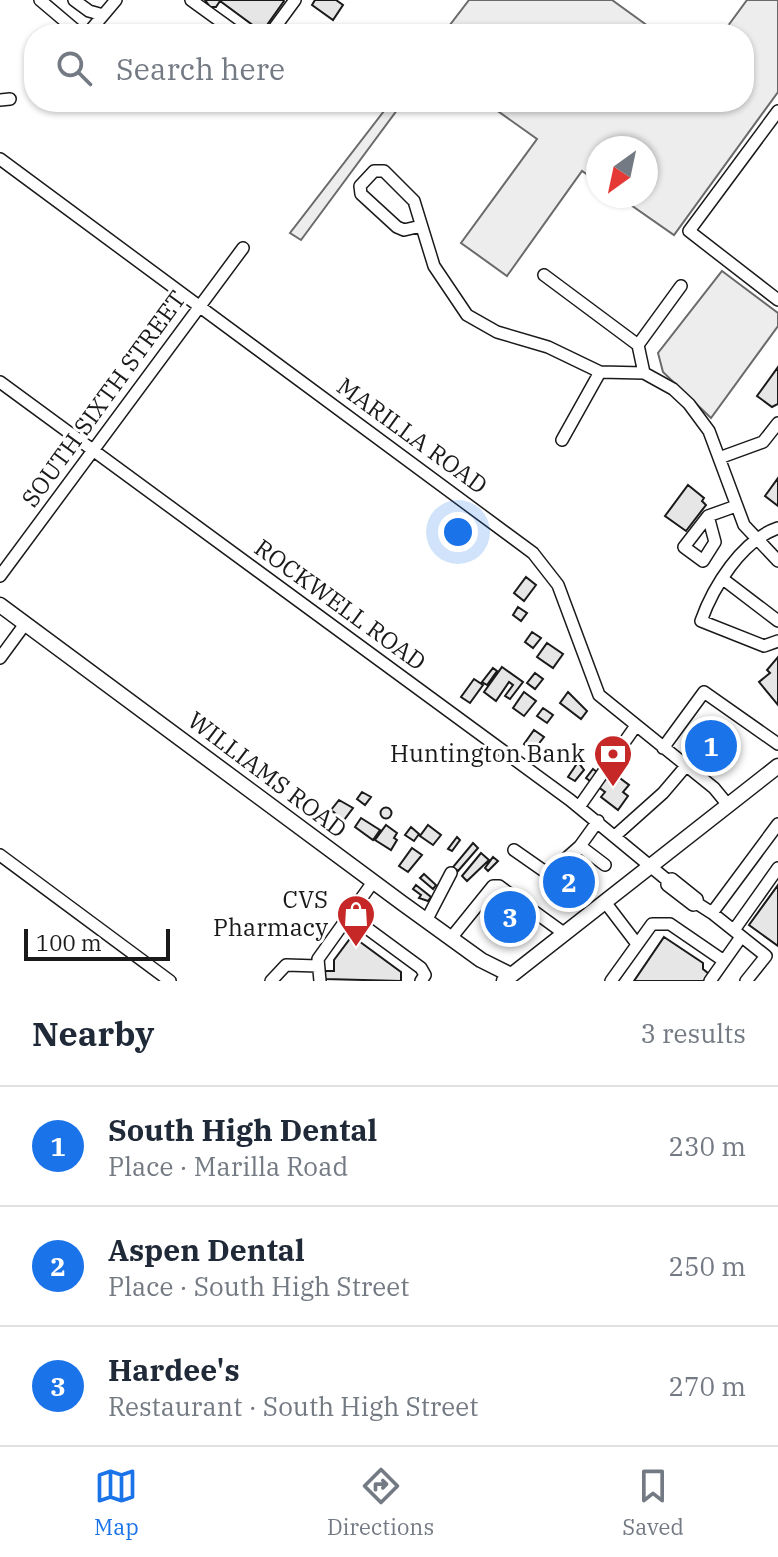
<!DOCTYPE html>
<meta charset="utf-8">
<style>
:root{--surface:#fff;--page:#f2f2f3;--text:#1f2937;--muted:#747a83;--line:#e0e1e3;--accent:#1a73e8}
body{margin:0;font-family:"IBM Plex Serif",serif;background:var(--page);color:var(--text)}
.compass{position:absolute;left:586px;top:136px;width:72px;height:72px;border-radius:50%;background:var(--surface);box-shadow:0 2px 6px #0004;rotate:213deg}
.scale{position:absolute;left:24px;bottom:20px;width:146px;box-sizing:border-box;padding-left:8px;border:4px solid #1a1a1a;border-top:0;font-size:22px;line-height:28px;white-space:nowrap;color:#1a1a1a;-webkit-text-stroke:6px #fff;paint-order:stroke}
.you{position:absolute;left:458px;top:532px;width:28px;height:28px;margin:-20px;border:6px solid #fff;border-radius:50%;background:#1a73e8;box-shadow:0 0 0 12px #1a73e833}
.badge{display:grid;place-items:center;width:52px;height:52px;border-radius:50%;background:var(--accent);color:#fff;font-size:26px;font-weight:700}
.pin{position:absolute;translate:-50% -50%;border:4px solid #fff;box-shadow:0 2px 8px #0006}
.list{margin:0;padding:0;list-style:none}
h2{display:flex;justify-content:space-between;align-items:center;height:104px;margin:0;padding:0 32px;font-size:34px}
h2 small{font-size:26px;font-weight:400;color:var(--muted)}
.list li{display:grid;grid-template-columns:52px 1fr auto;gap:24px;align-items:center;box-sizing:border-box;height:120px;padding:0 32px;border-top:2px solid var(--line)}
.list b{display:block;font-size:30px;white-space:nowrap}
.list p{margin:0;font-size:26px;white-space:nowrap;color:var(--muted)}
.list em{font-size:26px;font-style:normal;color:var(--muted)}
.icon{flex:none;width:44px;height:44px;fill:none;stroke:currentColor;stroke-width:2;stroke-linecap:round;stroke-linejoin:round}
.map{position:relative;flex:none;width:778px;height:981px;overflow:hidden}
.search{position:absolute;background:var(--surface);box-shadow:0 2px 6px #0004;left:24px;right:24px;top:24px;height:88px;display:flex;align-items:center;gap:20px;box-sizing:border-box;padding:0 28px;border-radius:32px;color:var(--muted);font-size:30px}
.sheet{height:464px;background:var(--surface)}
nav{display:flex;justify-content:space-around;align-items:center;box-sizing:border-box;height:112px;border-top:2px solid var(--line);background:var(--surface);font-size:22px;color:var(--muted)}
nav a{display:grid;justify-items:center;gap:4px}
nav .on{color:var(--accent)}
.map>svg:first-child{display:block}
.green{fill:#ededed;stroke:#6a6a6a;stroke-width:2}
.building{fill:#e6e6e6;stroke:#1a1a1a;stroke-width:2}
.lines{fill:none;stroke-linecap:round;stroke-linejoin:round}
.minor-casing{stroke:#1a1a1a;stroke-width:14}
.major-casing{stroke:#1a1a1a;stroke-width:17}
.minor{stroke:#fff;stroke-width:11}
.major{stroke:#fff;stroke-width:14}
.labels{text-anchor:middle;stroke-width:6;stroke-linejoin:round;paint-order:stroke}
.street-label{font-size:24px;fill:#1a1a1a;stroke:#fff}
.poi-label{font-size:24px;fill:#1a1a1a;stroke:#fff;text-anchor:end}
</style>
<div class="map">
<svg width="778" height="981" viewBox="0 0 778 981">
<rect width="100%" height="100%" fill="#fff"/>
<!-- green -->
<path class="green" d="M 469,0 L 612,0 L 659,34 L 443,34 Z
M 747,0 L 778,0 L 778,92 L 674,235 L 618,196 L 646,196 L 646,148 L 598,148 L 598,182 L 582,171 L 507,276 L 461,243 L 537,139 L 485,102 L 744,102 L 744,34 L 722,34 Z
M 391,102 L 403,102 L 301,240 L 290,233 Z
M 722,271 L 778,313 L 778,326 L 711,418 L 663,372 L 658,353 Z"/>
<!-- building -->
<path class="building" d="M 205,0 L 283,0 L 284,1 L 262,32 L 220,1 L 216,7 L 210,7 Z
M 315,0 L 336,0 L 343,5 L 333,20 L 312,5 Z
M 778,367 L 778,404 L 772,407 L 757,396 Z
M 778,478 L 778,506 L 765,496 Z
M 688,485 L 704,498 L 702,501 L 706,505 L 686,531 L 665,516 Z
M 526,577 L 536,585 L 524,601 L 514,593 Z
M 518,607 L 527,613 L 521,621 L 513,615 Z
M 532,632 L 541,638 L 533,648 L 525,642 Z
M 547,643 L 563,654 L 553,668 L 537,657 Z
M 778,657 L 778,705 L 759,682 L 770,673 L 767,670 Z
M 502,667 L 523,682 L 510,699 L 505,696 L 513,685 L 509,682 L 496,701 L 484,692 Z
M 493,668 L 497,671 L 487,685 L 482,682 Z
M 535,673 L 543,679 L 535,689 L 527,683 Z
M 474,679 L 483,685 L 470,703 L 461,697 Z
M 524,692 L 536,701 L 524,716 L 513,708 Z
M 568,692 L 587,711 L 581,719 L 560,703 Z
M 543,708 L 553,715 L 547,723 L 537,716 Z
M 703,724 L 730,743 L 719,763 L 690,743 Z
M 534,730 L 544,737 L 533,751 L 524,744 Z
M 578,762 L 584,770 L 575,781 L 568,777 Z
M 593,769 L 612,783 L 617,776 L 629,785 L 623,792 L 628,796 L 618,810 L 601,797 L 605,792 L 586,778 Z
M 362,792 L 371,797 L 365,805 L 357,799 Z
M 339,800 L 353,808 L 344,820 L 331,810 Z
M380.5 813a5.5 5.5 0 1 1 11 0a5.5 5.5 0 1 1-11 0Z
M 361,818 L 380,830 L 373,840 L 355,827 Z
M 386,825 L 397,833 L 394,838 L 397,840 L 391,850 L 375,840 Z
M 428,825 L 441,835 L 433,845 L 420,836 Z
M 411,827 L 419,834 L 414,841 L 405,835 Z
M 457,837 L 460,840 L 452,851 L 448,849 Z
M 473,843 L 478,848 L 458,871 L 453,867 Z
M 412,848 L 422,855 L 408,872 L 399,866 Z
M 481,853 L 489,860 L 467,881 L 462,876 Z
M 493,857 L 498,861 L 488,871 L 485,868 Z
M 576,860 L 592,880 L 563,903 L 547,884 Z
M 424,874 L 436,885 L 433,889 L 420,878 Z
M 416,885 L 431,897 L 428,901 L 419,898 L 421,895 L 413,889 Z
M 778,885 L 778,946 L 749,925 Z
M 504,904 L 527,919 L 516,933 L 494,919 L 492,913 L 498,905 L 502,908 Z
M 352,936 L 401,972 L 401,981 L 325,979 L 325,971 L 334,971 L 334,960 Z
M 664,937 L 703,963 L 703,969 L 709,974 L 704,981 L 634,981 Z"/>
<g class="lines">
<defs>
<path id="minor" d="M 40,0 L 79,33 L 89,32 L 116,0
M 74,0 L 89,11 L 103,15
M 191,0 L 238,34
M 270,34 L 295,0
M 0,100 L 10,99
M 778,111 L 689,231 L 778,300
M 0,159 L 533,553 L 558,585 L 599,695 L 714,788 L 728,805
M 421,226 L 404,230 L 397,227 L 361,194 L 360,186 L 374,171 L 384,171 L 414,201 L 434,266 L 467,315 L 497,332 L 548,347 L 600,372 L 644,373 L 673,389 L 689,404 L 709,431 L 744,525 L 778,561
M 544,275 L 638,345 L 681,286
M 638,345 L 644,373
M 0,382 L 570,800 L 667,880 L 667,885 L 693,905 L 698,904 L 697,899 L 672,879 L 667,880
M 562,440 L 600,372
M 719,458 L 763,442 L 778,423
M 708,516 L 715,542 L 703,561 L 684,547 L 708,516 L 736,506
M 778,528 C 742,540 713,587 701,621 L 764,646 L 778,641
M 0,576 L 243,248
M 723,579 L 778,621
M 0,658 L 25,624
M 663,748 L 704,692 L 778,744
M 579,807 L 635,727
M 598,821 L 580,846 L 605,865
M 616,835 L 663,793 L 686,766
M 514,850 L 544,871 L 553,870 L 580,846
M 0,855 L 170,981
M 605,902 L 637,944
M 698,904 L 712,913 L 778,824
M 712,913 L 766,956 L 746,981
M 349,915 L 421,968 L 425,975 L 421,981
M 426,921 L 451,873
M 734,930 L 778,868
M 451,938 L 493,886 L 499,886 L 565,934
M 271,981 L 286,965 L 318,966
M 320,981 L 318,959 L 373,882
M 611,981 L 652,924 L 670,924 L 724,961
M 710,981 L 741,937"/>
<path id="major" d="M 0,605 L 402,903 L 481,960 L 511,975
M 504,981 L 778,766"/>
</defs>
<!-- minor casing -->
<use href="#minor" class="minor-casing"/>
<!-- major casing -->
<use href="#major" class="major-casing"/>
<!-- minor -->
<use href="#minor" class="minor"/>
<!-- major -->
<use href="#major" class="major"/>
</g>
<!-- icons -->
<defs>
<symbol id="bank-pin" viewBox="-11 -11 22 30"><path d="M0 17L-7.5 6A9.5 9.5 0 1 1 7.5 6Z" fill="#c62828" stroke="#fff"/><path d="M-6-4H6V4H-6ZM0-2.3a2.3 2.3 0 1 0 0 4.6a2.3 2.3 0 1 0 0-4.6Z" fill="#fff"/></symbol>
<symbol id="shop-pin" viewBox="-11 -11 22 30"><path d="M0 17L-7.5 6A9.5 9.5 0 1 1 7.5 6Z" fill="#c62828" stroke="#fff"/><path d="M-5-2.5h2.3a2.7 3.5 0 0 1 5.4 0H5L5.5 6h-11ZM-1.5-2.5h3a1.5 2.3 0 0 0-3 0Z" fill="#fff"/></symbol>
</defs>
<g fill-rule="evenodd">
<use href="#bank-pin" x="591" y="732" width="44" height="60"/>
<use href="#shop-pin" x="334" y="892" width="44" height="60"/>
</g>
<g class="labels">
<!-- street labels -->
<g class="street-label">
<text transform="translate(104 399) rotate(-54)" y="8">SOUTH SIXTH STREET</text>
<text transform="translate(412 436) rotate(36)" y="8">MARILLA ROAD</text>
<text transform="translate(340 605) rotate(36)" y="8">ROCKWELL ROAD</text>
<text transform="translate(267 775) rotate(37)" y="8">WILLIAMS ROAD</text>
</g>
<!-- poi labels -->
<g class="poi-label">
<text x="585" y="762">Huntington Bank</text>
<text x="328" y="908">CVS<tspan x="328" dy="28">Pharmacy</tspan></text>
</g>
</g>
</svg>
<svg class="compass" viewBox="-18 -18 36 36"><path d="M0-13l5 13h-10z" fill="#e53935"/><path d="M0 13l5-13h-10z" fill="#747a83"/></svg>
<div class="scale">100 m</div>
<div class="you"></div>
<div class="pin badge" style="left:711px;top:746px">1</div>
<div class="pin badge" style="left:569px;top:882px">2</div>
<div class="pin badge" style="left:510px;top:917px">3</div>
<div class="search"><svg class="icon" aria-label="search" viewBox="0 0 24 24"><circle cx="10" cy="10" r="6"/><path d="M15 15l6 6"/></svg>Search here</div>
</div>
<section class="sheet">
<h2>Nearby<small>3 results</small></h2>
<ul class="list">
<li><span class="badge">1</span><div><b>South High Dental</b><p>Place · Marilla Road</p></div><em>230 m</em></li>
<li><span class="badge">2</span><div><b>Aspen Dental</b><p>Place · South High Street</p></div><em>250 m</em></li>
<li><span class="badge">3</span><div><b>Hardee's</b><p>Restaurant · South High Street</p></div><em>270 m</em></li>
</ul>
</section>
<nav>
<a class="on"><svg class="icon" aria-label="map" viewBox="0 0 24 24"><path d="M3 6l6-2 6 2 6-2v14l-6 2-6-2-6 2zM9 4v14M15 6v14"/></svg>Map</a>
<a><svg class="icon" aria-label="directions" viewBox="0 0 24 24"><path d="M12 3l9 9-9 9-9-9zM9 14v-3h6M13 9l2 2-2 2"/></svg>Directions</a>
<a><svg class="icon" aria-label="saved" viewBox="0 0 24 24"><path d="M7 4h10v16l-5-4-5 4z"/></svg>Saved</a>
</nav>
